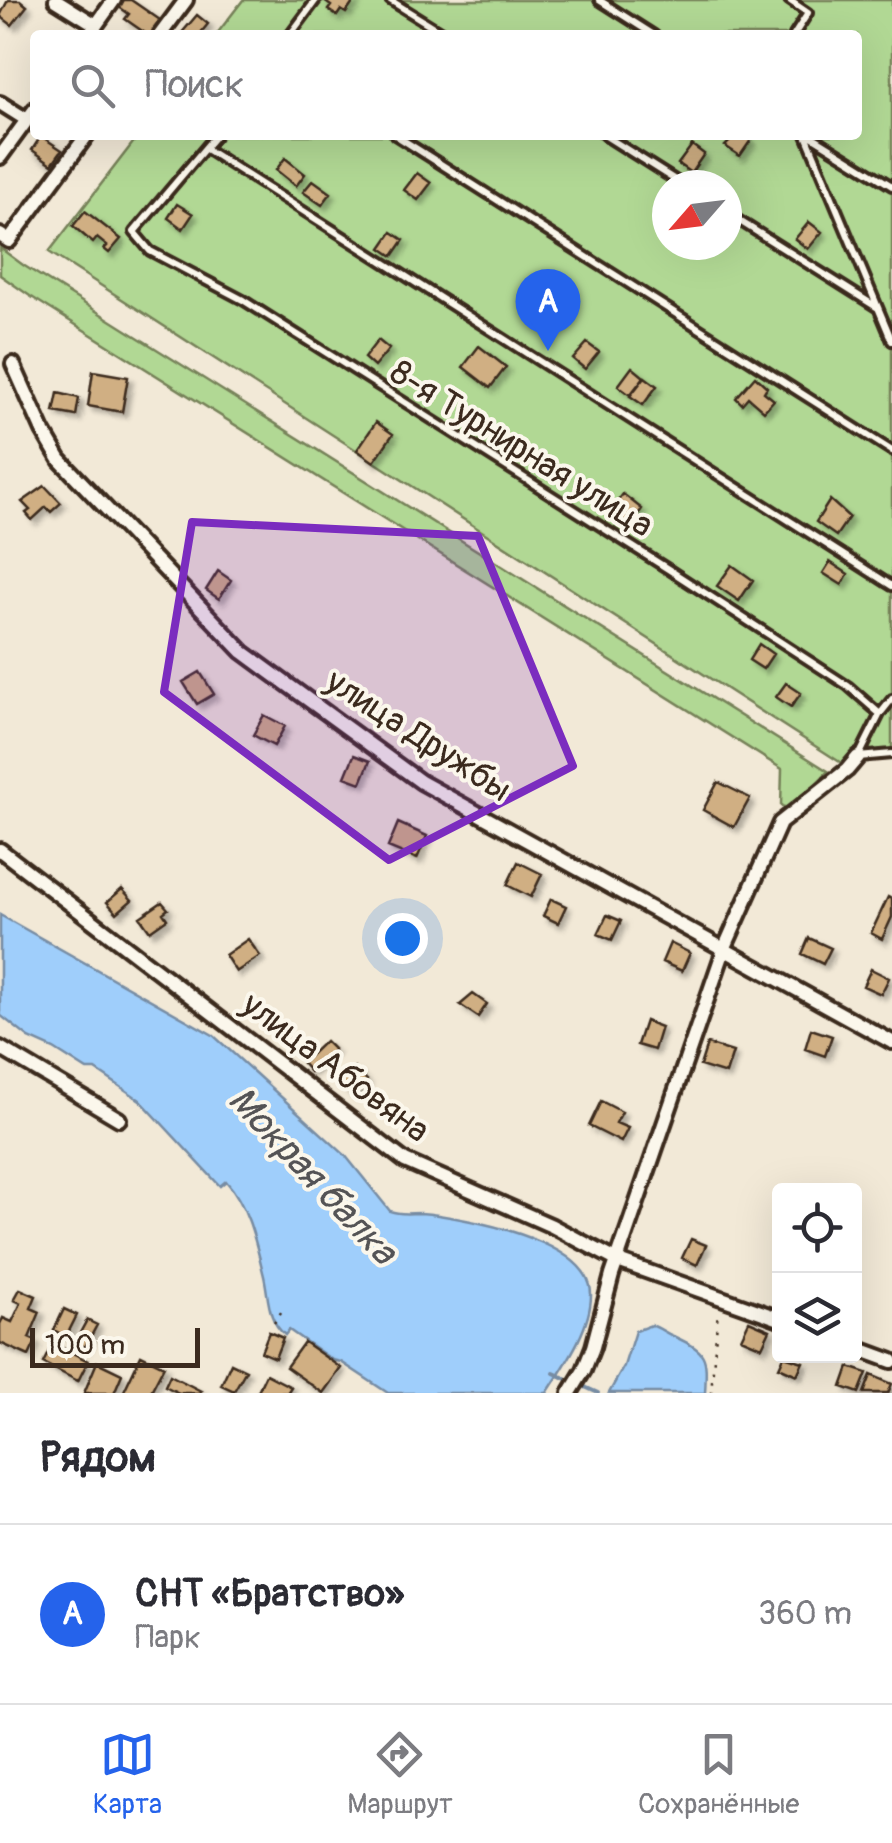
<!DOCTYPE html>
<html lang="ru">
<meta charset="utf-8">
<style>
:root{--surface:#fff;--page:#f7f7f7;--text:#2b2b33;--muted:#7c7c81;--line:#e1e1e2;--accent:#2563eb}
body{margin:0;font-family:Pangolin,sans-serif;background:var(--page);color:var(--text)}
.controls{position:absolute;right:30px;bottom:30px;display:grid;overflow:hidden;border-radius:10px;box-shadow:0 10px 40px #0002}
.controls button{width:90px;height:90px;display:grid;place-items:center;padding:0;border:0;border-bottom:2px solid var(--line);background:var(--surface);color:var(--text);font:50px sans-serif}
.compass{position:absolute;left:652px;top:170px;width:90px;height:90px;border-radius:50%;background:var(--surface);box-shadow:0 10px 40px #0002;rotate:242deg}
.scale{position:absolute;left:30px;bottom:25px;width:170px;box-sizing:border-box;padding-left:10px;border:5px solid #3b2a1e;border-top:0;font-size:28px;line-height:35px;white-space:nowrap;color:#3b2a1e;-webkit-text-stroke:8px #fbf7ec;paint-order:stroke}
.you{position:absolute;left:402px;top:938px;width:35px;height:35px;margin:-25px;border:8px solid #fff;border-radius:50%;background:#1a73e8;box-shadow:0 0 0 15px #1a73e833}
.badge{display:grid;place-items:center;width:65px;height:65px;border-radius:50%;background:var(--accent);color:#fff;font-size:32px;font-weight:700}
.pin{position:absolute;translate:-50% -82px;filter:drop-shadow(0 2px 5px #0008)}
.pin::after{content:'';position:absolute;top:52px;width:35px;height:30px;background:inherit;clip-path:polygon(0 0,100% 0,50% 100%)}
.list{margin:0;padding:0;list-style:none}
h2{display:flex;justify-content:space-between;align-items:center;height:130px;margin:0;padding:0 40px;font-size:42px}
h2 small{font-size:32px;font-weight:400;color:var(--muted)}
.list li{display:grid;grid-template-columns:65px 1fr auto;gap:30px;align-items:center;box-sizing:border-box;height:180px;padding:0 40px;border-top:2px solid var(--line)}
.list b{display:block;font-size:38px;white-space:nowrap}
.list p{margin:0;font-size:32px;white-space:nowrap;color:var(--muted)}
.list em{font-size:32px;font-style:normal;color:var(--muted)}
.icon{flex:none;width:55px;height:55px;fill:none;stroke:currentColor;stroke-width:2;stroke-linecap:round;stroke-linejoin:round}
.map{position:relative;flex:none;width:892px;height:1393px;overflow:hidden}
.search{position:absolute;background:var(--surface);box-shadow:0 10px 40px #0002;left:30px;right:30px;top:30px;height:110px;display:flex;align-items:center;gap:25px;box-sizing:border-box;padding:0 35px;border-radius:10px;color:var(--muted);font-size:38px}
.sheet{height:310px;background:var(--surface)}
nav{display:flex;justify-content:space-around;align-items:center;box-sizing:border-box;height:140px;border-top:2px solid var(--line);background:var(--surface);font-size:28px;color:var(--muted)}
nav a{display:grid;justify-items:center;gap:5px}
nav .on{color:var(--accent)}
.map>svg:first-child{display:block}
.green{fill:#b1d894;stroke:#768159;stroke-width:2.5;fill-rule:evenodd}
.water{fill:#9fcefb;stroke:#778ca3;stroke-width:2.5}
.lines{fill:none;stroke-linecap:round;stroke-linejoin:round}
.stream{stroke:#778ca3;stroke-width:4}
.building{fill:#d0af83;stroke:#3b2a1e;stroke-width:2.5;filter:url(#shadow)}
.lane-casing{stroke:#3b2a1e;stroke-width:14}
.street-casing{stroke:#3b2a1e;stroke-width:20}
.path{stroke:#3b2a1e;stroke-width:2.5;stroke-dasharray:2.5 8;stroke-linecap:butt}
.lane{stroke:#fbf7ec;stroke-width:6}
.street{stroke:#fbf7ec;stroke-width:12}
.marked{fill:#7b2cbf;fill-opacity:0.2;stroke:#7b2cbf;stroke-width:8;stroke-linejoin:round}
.labels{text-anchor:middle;stroke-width:8;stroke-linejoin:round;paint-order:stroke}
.street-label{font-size:35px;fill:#3b2a1e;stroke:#fbf7ec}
.water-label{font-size:38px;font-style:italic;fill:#545355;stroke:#fbf7ec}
</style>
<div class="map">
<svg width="892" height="1393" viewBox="0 0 892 1393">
<defs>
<filter id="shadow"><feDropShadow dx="4.5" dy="4.5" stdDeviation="2.5" flood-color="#0004"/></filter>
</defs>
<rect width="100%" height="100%" fill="#f2e9d7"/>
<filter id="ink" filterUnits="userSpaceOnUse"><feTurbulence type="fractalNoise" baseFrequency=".01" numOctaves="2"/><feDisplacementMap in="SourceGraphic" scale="20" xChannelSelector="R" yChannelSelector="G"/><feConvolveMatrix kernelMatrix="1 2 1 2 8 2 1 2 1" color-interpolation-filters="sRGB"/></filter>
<g filter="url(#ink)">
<!-- green -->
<path class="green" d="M 243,0 L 892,0 L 892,757 L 846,766 L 49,252 L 139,135 L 857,135 L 857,35 L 216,35 ZM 667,185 L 727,185 L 727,245 L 667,245 Z
M 0,248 L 23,265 L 828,771 L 791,809 L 781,806 L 782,769 L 30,296 L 0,275 Z"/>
<!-- water -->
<path class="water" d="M 0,915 L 213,1035 L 345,1155 L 390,1211 C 401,1215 409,1213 420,1213 C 435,1214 451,1217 466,1220 C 502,1227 592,1249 591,1295 C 591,1328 565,1365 547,1393 L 388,1393 L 341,1362 L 332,1360 L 289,1330 L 285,1335 C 267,1320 269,1298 264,1276 C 256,1244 249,1207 226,1181 L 220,1186 L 140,1100 L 96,1070 L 87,1070 L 54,1049 L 29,1038 L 0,1015 Z
M 651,1325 C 660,1328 665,1333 673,1336 C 708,1352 707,1355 705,1393 L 609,1393 L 624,1366 L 635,1331 Z"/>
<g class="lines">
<!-- stream -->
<path class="stream" d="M 554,1373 L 598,1393"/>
</g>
<!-- building -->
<path class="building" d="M 8,0 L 20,0 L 27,6 L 12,25 L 0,16 Z
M 124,0 L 131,0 L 163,22 L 154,35 L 148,35 L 125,19 L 129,14 L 119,7 Z
M 355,0 L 346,13 L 341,10 L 337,16 L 328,10 L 331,6 L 324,1 Z
M 197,15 L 208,24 L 199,35 L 180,35 Z
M 736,135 L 744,135 L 751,140 L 740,156 L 725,146 Z
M 41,136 L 62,150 L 52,164 L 32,150 Z
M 692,145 L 704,154 L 691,173 L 678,164 Z
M 285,158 L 305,174 L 296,186 L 276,170 Z
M 417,173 L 431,183 L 418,200 L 404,190 Z
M 313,180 L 331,193 L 322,205 L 303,192 Z
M 177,204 L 193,214 L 183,229 L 168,218 Z
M 85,211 L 121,239 L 109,253 L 104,249 L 107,246 L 97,238 L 93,243 L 73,226 Z
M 809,222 L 822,232 L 808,249 L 795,239 Z
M 392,232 L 404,240 L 393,256 L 381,248 Z
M 378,340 L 389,349 L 374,367 L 364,358 Z
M 587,343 L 599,352 L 585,369 L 573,359 Z
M 479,346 L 506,367 L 490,388 L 463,367 Z
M 632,367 L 644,377 L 630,395 L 618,386 Z
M 93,371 L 128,377 L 122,412 L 88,406 Z
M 755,376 L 767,387 L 764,392 L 774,400 L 764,411 L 748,397 L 742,404 L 736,398 Z
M 645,377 L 657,386 L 643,405 L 630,396 Z
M 58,393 L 79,398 L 76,416 L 54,412 Z
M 376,422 L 393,434 L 374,462 L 357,450 Z
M 45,486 L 61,503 L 51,512 L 46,507 L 32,520 L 26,513 L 30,510 L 22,502 Z
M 623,494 L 642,509 L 630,526 L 610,511 Z
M 830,500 L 849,517 L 836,536 L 816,522 Z
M 830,562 L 848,574 L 842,585 L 823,573 Z
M 732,565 L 753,580 L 739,601 L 717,586 Z
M 218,571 L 231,580 L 219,599 L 206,590 Z
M 759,644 L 773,654 L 763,669 L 749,660 Z
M 200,672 L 214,694 L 197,704 L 183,682 Z
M 786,683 L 801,693 L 791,707 L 776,697 Z
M 264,715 L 285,726 L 274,746 L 253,735 Z
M 354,755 L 370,761 L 361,783 L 345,777 Z
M 718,782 L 750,798 L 734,827 L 703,810 Z
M 398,823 L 427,836 L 417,859 L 388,847 Z
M 518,862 L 542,874 L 531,897 L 507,885 Z
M 122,889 L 132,900 L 117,913 L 107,902 Z
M 888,897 L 892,899 L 892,917 L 882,939 L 871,933 Z
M 551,899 L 566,906 L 558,923 L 543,916 Z
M 162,902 L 168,909 L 163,913 L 167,919 L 150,931 L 140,917 Z
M 607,915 L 621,921 L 612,940 L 598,934 Z
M 809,938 L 831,948 L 823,964 L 802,954 Z
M 248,939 L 260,956 L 236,972 L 225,955 Z
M 670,943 L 690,953 L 682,971 L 662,962 Z
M 871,969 L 889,978 L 881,994 L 863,986 Z
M 473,994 L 487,1004 L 478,1017 L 460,1005 Z
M 645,1021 L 661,1027 L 654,1050 L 637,1045 Z
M 811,1029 L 832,1036 L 825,1056 L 805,1049 Z
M 325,1041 L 334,1050 L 310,1072 L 302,1063 Z
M 707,1044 L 733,1052 L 726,1074 L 700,1066 Z
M 354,1068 L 367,1080 L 353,1095 L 340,1083 Z
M 601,1101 L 622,1112 L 616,1123 L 628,1128 L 621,1142 L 589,1126 Z
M 691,1239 L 706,1245 L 697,1265 L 682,1258 Z
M 20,1289 L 36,1296 L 31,1308 L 40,1312 L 29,1338 L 36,1341 L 29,1356 L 0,1343 L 0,1324 L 3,1318 L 12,1322 L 21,1303 L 14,1300 Z
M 64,1309 L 77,1315 L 66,1337 L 54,1330 Z
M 87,1320 L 97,1325 L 85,1347 L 75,1342 Z
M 749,1321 L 770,1330 L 762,1347 L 741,1338 Z
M 269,1332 L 283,1338 L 275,1358 L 261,1352 Z
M 304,1342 L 341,1368 L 323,1393 L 286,1367 Z
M 53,1343 L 88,1361 L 78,1381 L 43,1363 Z
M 141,1355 L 164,1366 L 150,1393 L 123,1393 Z
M 784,1356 L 803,1362 L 797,1375 L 779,1367 Z
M 97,1362 L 122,1374 L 114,1393 L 84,1393 Z
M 231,1363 L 246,1370 L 234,1391 L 221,1385 Z
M 849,1367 L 867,1373 L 859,1393 L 842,1387 Z
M 266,1374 L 291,1387 L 287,1393 L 257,1393 Z
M 170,1375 L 201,1391 L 199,1393 L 179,1393 L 165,1386 Z
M 871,1375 L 892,1384 L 888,1393 L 864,1393 Z"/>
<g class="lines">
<defs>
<path id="lane" d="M 390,0 L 446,35
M 599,0 L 654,35
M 789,0 L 808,13 L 794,35
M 290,35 L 316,0
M 216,135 L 134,232 L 150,251 L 243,300 L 668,569 L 848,686 L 880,714
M 395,135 L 892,451
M 604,135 L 683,185
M 806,135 L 892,341
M 810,135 L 892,186
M 206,149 L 892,586
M 727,213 L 878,308
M 859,756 L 880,714 L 892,699
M 858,757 L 892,754"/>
<path id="street" d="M 56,0 L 96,25
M 89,35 L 114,0
M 160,35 L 186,0
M 0,103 L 27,120
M 0,157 L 35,109
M 0,235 L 9,241 L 87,135
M 13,364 L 43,431 L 60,460 L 243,652 L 421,782 L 892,1042
M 0,850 L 405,1161 L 552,1226 L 618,1261 L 780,1319
M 0,1048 L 119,1119
M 854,1347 L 892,1361
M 570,1393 L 584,1370 L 593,1347 L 612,1275 L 725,947 L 780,823 L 847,770 L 858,757"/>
</defs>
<!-- lane casing -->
<use href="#lane" class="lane-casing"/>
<!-- street casing -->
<use href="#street" class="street-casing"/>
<!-- path -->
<path class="path" d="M 274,1323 L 285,1306
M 711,1393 L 718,1310"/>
<!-- lane -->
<use href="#lane" class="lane"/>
<!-- street -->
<use href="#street" class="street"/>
</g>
</g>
<!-- marked area -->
<path class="marked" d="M 192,522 L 478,536 L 573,766 L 389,860 L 164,692 Z"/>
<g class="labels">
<!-- street labels -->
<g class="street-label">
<text transform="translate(522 448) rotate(32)" y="12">8-я Турнирная улица</text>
<text transform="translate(419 735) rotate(33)" y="12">улица Дружбы</text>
<text transform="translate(336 1067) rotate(37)" y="12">улица Абовяна</text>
</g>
<!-- water labels -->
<g class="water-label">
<text transform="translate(313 1175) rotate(47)" y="13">Мокрая балка</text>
</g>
</g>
</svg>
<div class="controls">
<button><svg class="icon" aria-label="locate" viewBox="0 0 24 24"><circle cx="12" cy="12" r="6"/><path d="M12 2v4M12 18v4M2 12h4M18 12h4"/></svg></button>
<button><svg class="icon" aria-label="layers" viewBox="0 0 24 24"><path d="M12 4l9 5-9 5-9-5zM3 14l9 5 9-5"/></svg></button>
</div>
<svg class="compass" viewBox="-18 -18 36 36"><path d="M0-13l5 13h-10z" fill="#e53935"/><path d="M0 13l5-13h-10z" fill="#7c7c81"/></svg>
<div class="scale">100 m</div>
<div class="you"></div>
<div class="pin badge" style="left:548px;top:351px">A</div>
<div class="search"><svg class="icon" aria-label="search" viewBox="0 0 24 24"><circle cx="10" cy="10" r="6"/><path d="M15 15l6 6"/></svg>Поиск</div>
</div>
<section class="sheet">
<h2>Рядом<small></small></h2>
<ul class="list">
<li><span class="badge">A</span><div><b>СНТ «Братство»</b><p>Парк</p></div><em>360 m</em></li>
</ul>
</section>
<nav>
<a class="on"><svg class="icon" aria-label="map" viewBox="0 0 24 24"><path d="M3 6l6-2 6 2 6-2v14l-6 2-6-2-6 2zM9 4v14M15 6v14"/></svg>Карта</a>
<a><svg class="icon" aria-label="directions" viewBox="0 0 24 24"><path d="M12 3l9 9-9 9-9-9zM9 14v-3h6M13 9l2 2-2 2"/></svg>Маршрут</a>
<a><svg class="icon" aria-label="saved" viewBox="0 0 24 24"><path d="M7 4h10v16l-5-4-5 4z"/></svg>Сохранённые</a>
</nav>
